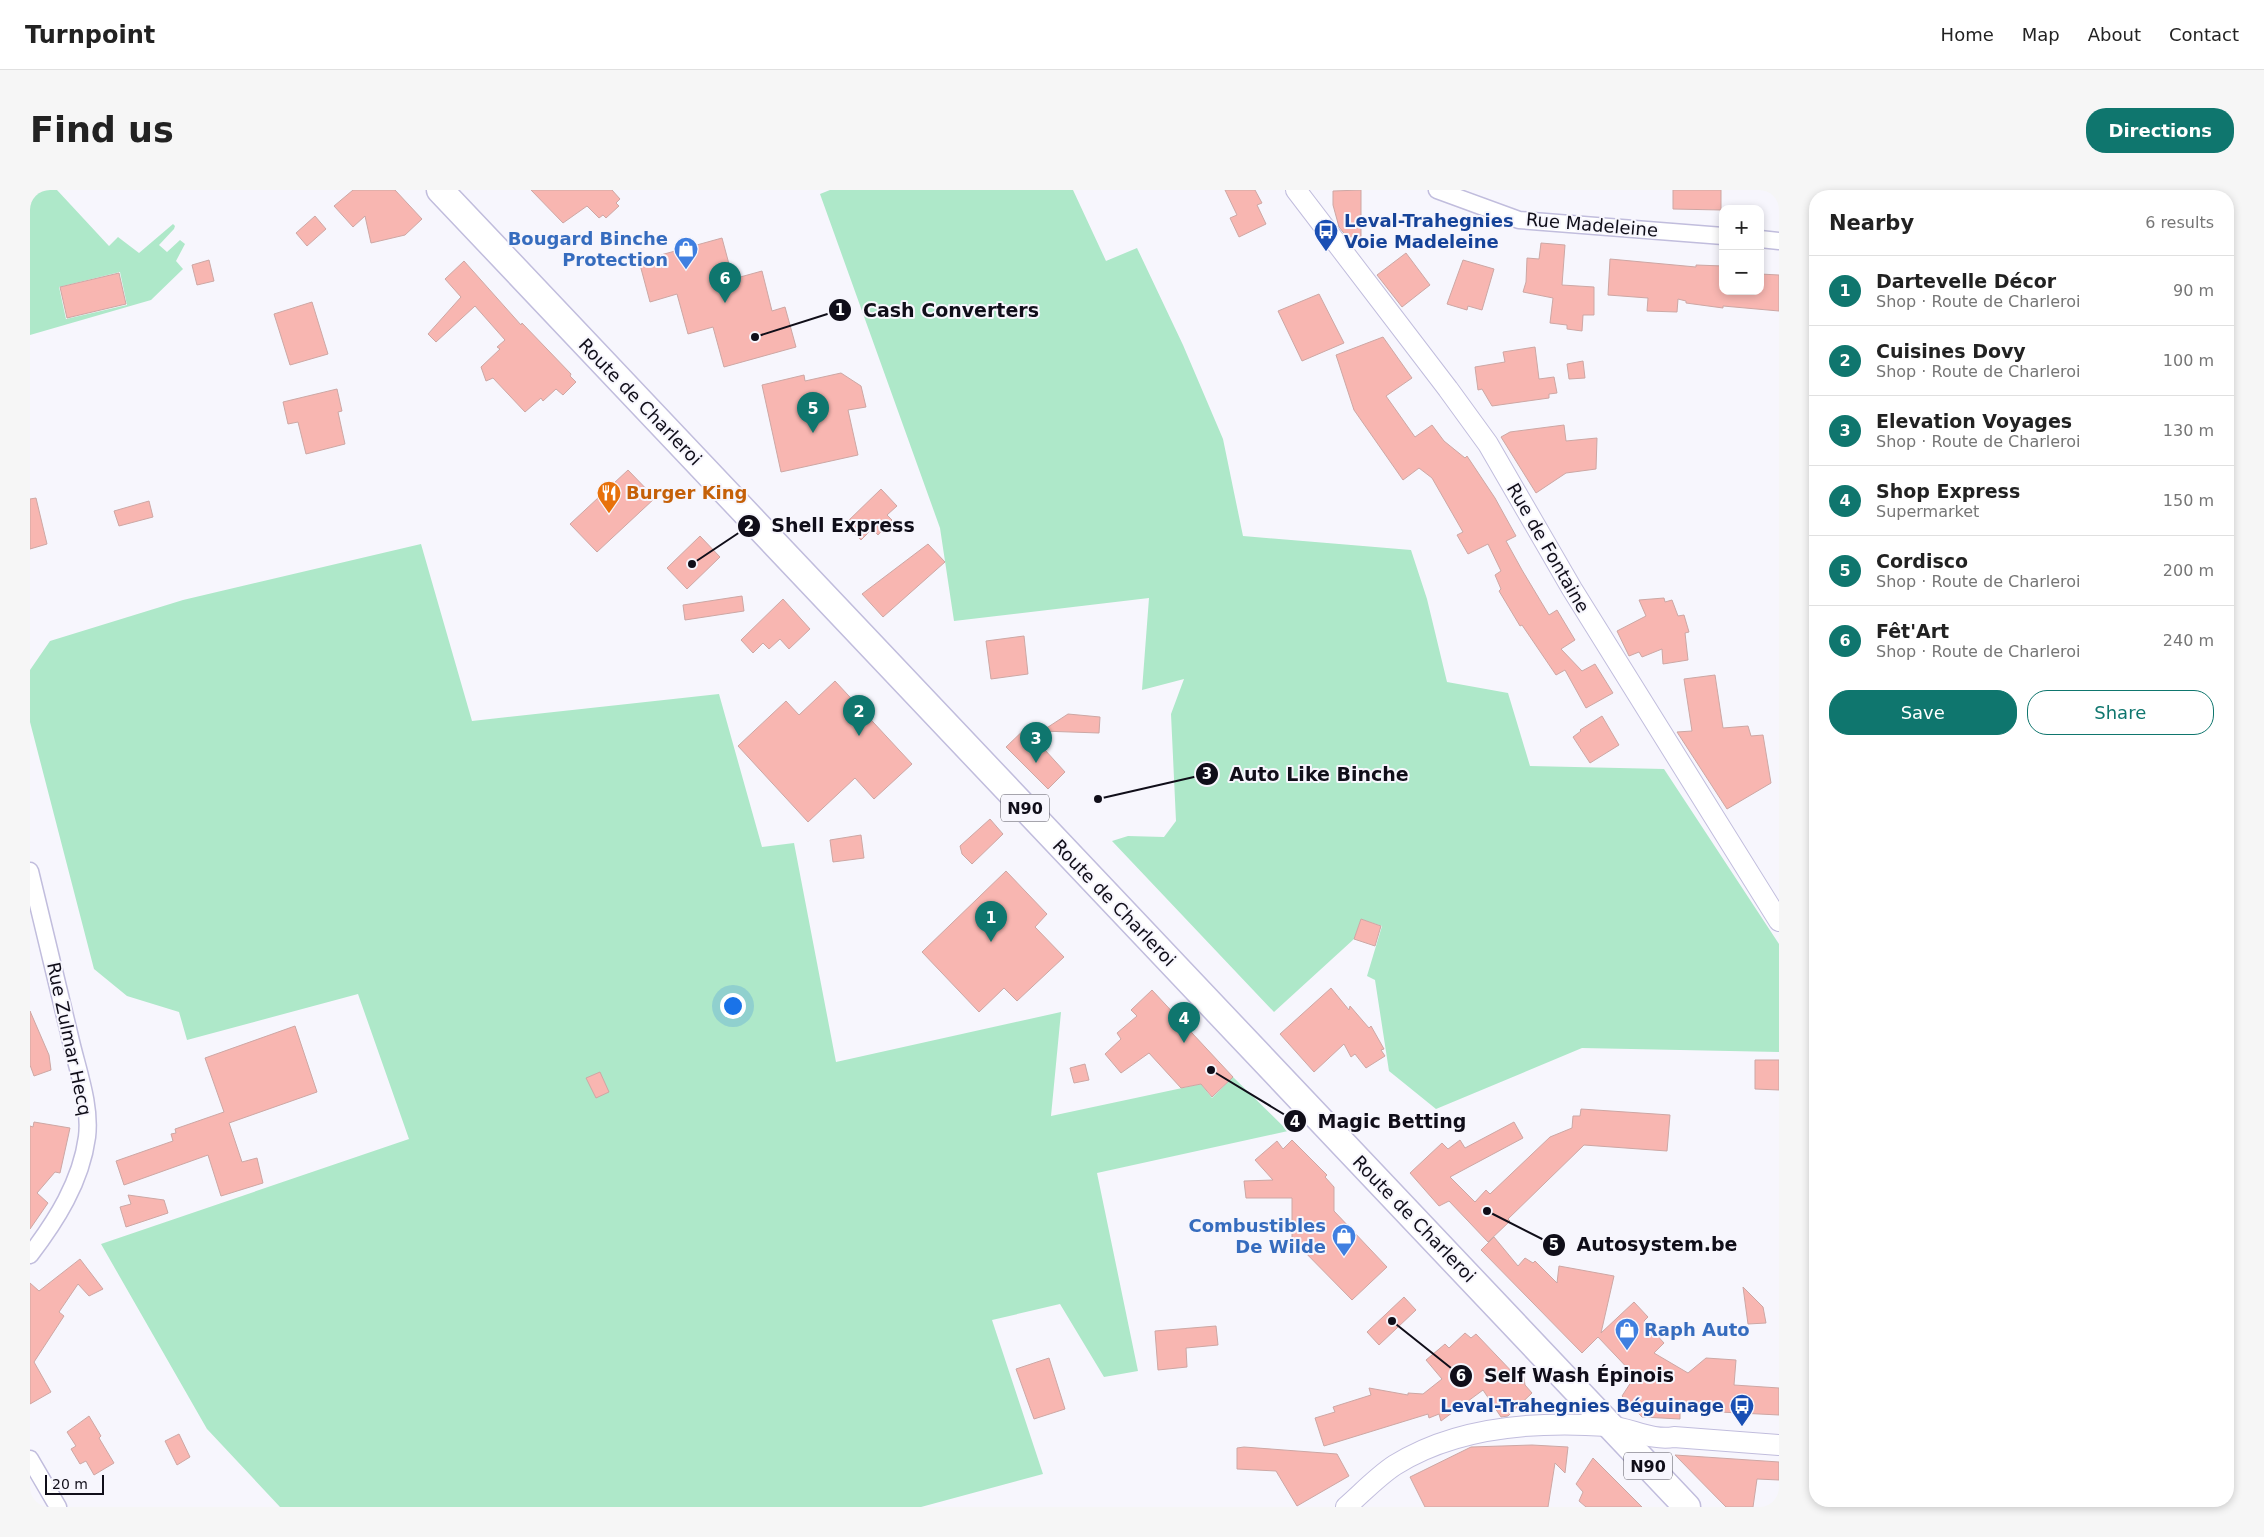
<!DOCTYPE html>
<meta charset="utf-8">
<style>
:root{--surface:#fff;--page:#f6f6f6;--text:#222;--muted:#767676;--line:#e0e0e0;--accent:#0f766e}
body{margin:0;font-family:"DejaVu Sans",sans-serif;background:var(--page);color:var(--text)}
.controls{position:absolute;right:15px;top:15px;display:grid;overflow:hidden;border-radius:10px;box-shadow:0 2px 8px #0003}
.controls button{width:45px;height:45px;display:grid;place-items:center;padding:0;border:0;border-bottom:1px solid var(--line);background:var(--surface);color:var(--text);font:25px sans-serif}
.scale{position:absolute;left:15px;bottom:12px;width:59px;box-sizing:border-box;padding-left:5px;border:2px solid #100e19;border-top:0;font-size:14px;line-height:18px;white-space:nowrap;color:#100e19;-webkit-text-stroke:4px #f7f6fd;paint-order:stroke}
.you{position:absolute;left:702px;top:815px;width:18px;height:18px;margin:-12px;border:4px solid #fff;border-radius:50%;background:#1a73e8;box-shadow:0 0 0 8px #1a73e833}
.badge{display:grid;place-items:center;width:32px;height:32px;border-radius:50%;background:var(--accent);color:#fff;font-size:16px;font-weight:700}
.pin{position:absolute;translate:-50% -41px;filter:drop-shadow(0 1px 2px #0008)}
.pin::after{content:'';position:absolute;top:26px;width:18px;height:15px;background:inherit;clip-path:polygon(0 0,100% 0,50% 100%)}
.list{margin:0;padding:0;list-style:none}
h2{display:flex;justify-content:space-between;align-items:center;height:65px;margin:0;padding:0 20px;font-size:21px}
h2 small{font-size:16px;font-weight:400;color:var(--muted)}
.list li{display:grid;grid-template-columns:32px 1fr auto;gap:15px;align-items:center;box-sizing:border-box;height:70px;padding:0 20px;border-top:1px solid var(--line)}
.list b{display:block;font-size:19px;white-space:nowrap}
.list p{margin:0;font-size:16px;white-space:nowrap;color:var(--muted)}
.list em{font-size:16px;font-style:normal;color:var(--muted)}
.actions{display:flex;gap:10px;padding:15px 20px}
.actions a{flex:1;padding:11px 0;border:1px solid var(--accent);border-radius:20px;text-align:center;font-size:18px;color:var(--accent)}
.actions .main{background:var(--accent);color:#fff}
.map{position:relative;flex:none;width:1749px;height:1317px;overflow:hidden;border-radius:20px}
header{display:flex;align-items:center;gap:30px;box-sizing:border-box;height:70px;padding:0 25px;background:var(--surface);border-bottom:1px solid var(--line)}
header strong{font-size:24px}
nav{display:flex;gap:28px;margin-inline-start:auto;font-size:18px}
.intro{display:flex;align-items:center;justify-content:space-between;box-sizing:border-box;height:120px;padding:0 30px}
h1{margin:0;font-size:35px}
.button{padding:12px 22px;border-radius:20px;background:var(--accent);color:#fff;font-size:18px;font-weight:700}
main{display:flex;gap:30px;padding:0 30px}
aside{flex:1;background:var(--surface);border-radius:20px;box-shadow:0 2px 8px #0003}
.map>svg:first-child{display:block}
.green{fill:#aee8c9;fill-rule:evenodd}
.building{fill:#f8b6b1;stroke:#cda7a4}
.lines{fill:none;stroke-linecap:round;stroke-linejoin:round}
.minor-casing{stroke:#c1bddd;stroke-width:19}
.tertiary-casing{stroke:#c1bddd;stroke-width:22}
.primary-casing{stroke:#c1bddd;stroke-width:29}
.minor{stroke:#fff;stroke-width:16}
.tertiary{stroke:#fff;stroke-width:20}
.primary{stroke:#fff;stroke-width:26}
.labels{text-anchor:middle;stroke-width:4;stroke-linejoin:round;paint-order:stroke}
.shield{fill:#f7f6fd;stroke:#55545d;stroke-width:1}
.shield-label{font-size:16px;font-weight:bold;fill:#100e19}
.transit-label{font-size:18px;font-weight:bold;fill:#164399;stroke:#f7f6fd;text-anchor:start}
.street-label{font-size:18px;fill:#100e19;stroke:#f7f6fd}
.shop-label{font-size:18px;font-weight:bold;fill:#366cbe;stroke:#f7f6fd;text-anchor:end}
.food-label{font-size:18px;font-weight:bold;fill:#c56008;stroke:#f7f6fd;text-anchor:start}
.leader{fill:none;stroke:#100e19;stroke-width:2}
.callout-dot{fill:#100e19;stroke:#f7f6fd;stroke-width:2}
.mark-label{font-size:15px;text-anchor:middle;font-weight:bold;fill:#fff}
.callout-label{font-size:19px;text-anchor:middle;font-weight:bold;fill:#100e19;stroke:#f7f6fd;stroke-width:4;stroke-linejoin:round;paint-order:stroke}
</style>
<header>
<strong>Turnpoint</strong>
<nav><a>Home</a><a>Map</a><a>About</a><a>Contact</a></nav>
</header>
<div class="intro"><h1>Find us</h1><a class="button">Directions</a></div>
<main>
<div class="map">
<svg width="1749" height="1317" viewBox="0 0 1749 1317">
<rect width="100%" height="100%" fill="#f7f6fd"/>
<!-- green -->
<path class="green" d="M 7,0 L 27,0 L 79,56 L 88,47 L 109,63 L 143,34 L 145,36 L 144,39 L 129,55 L 137,62 L 150,50 L 155,54 L 146,71 L 153,79 L 121,110 L 0,145 L 0,7 ZM 90,82 L 97,115 L 36,129 L 29,97 Z
M 800,0 L 1043,0 L 1076,71 L 1107,58 L 1153,155 L 1193,249 L 1213,346 L 1381,360 L 1397,409 L 1417,492 L 1478,503 L 1500,576 L 1634,579 L 1749,754 L 1749,862 L 1552,858 L 1406,919 L 1359,881 L 1345,790 L 1337,786 L 1352,736 L 1331,729 L 1324,749 L 1244,822 L 1082,651 L 1098,646 L 1134,647 L 1146,631 L 1141,524 L 1154,489 L 1112,500 L 1119,408 L 924,431 L 910,338 L 790,4 Z
M 391,354 L 442,531 L 689,504 L 732,657 L 764,653 L 806,872 L 1031,822 L 1021,926 L 1171,894 L 1182,908 L 1203,887 L 1258,941 L 1067,983 L 1108,1181 L 1074,1187 L 1030,1114 L 962,1130 L 1013,1284 L 891,1317 L 250,1317 L 177,1239 L 71,1054 L 379,949 L 328,804 L 157,850 L 149,822 L 97,806 L 64,779 L 0,532 L 0,480 L 20,451 L 153,410 Z"/>
<!-- building -->
<path class="building" d="M 323,0 L 365,0 L 392,29 L 375,45 L 341,53 L 335,26 L 323,37 L 304,16 Z
M 501,0 L 582,0 L 590,9 L 586,13 L 589,16 L 576,28 L 573,25 L 569,28 L 557,16 L 533,33 Z
M 1195,0 L 1225,0 L 1232,13 L 1227,15 L 1236,34 L 1209,47 L 1200,28 L 1207,25 Z
M 1331,0 L 1331,47 L 1317,47 L 1309,37 L 1303,15 L 1303,1 Z
M 1643,0 L 1691,0 L 1691,20 L 1643,19 Z
M 285,26 L 296,39 L 277,56 L 266,43 Z
M 692,48 L 703,89 L 732,81 L 742,121 L 755,117 L 766,157 L 694,177 L 683,137 L 658,144 L 647,104 L 620,112 L 609,71 Z
M 1511,53 L 1535,55 L 1532,95 L 1564,97 L 1564,125 L 1553,125 L 1552,141 L 1537,139 L 1537,135 L 1520,133 L 1523,108 L 1493,102 L 1496,92 L 1497,68 L 1509,69 Z
M 1376,63 L 1400,95 L 1372,117 L 1347,85 Z
M 1580,69 L 1666,77 L 1666,75 L 1693,76 L 1693,101 L 1730,101 L 1730,84 L 1749,85 L 1749,121 L 1693,116 L 1693,118 L 1656,113 L 1656,111 L 1648,109 L 1647,122 L 1617,121 L 1618,108 L 1578,105 Z
M 179,70 L 184,91 L 167,95 L 162,75 Z
M 1433,70 L 1464,79 L 1452,120 L 1438,116 L 1437,120 L 1417,114 Z
M 434,71 L 491,135 L 492,133 L 541,184 L 540,186 L 546,192 L 533,205 L 526,199 L 513,211 L 511,208 L 495,222 L 463,188 L 456,191 L 451,177 L 470,159 L 467,157 L 475,150 L 445,116 L 406,152 L 398,144 L 431,107 L 415,89 Z
M 89,83 L 96,114 L 37,128 L 30,97 Z
M 1289,104 L 1314,153 L 1272,171 L 1248,121 Z
M 282,112 L 298,164 L 260,175 L 244,124 Z
M 1353,147 L 1382,188 L 1356,206 L 1385,247 L 1402,235 L 1414,251 L 1435,268 L 1437,266 L 1465,308 L 1486,346 L 1476,351 L 1492,380 L 1519,425 L 1527,420 L 1545,450 L 1531,459 L 1552,481 L 1565,474 L 1583,503 L 1556,518 L 1535,480 L 1526,485 L 1492,435 L 1490,436 L 1469,401 L 1471,399 L 1465,385 L 1471,381 L 1458,354 L 1438,364 L 1427,345 L 1433,342 L 1402,288 L 1389,278 L 1373,290 L 1324,220 L 1306,165 Z
M 1505,157 L 1509,189 L 1524,187 L 1527,203 L 1519,204 L 1519,208 L 1462,216 L 1452,199 L 1448,200 L 1445,177 L 1475,172 L 1473,162 Z
M 1553,171 L 1555,188 L 1539,189 L 1537,174 Z
M 811,183 L 831,196 L 836,217 L 818,220 L 828,265 L 751,282 L 732,195 L 774,185 L 775,191 Z
M 307,199 L 312,221 L 308,222 L 315,254 L 276,264 L 268,232 L 258,234 L 253,212 Z
M 1534,235 L 1536,251 L 1567,248 L 1566,279 L 1536,283 L 1506,303 L 1471,247 L 1480,242 Z
M 598,280 L 625,308 L 567,362 L 540,334 Z
M 851,299 L 867,316 L 857,325 L 862,330 L 848,345 L 842,339 L 831,350 L 816,333 Z
M 6,308 L 17,354 L 0,359 L 0,309 Z
M 119,311 L 123,327 L 89,336 L 84,321 Z
M 670,346 L 690,367 L 657,399 L 637,378 Z
M 898,354 L 915,372 L 853,427 L 832,404 Z
M 712,406 L 714,421 L 655,430 L 653,415 Z
M 1634,408 L 1635,412 L 1642,410 L 1648,426 L 1654,425 L 1659,442 L 1655,443 L 1658,470 L 1633,474 L 1632,459 L 1612,467 L 1609,462 L 1599,466 L 1587,441 L 1616,426 L 1609,410 Z
M 753,409 L 780,439 L 759,459 L 750,449 L 739,459 L 733,453 L 723,463 L 711,450 Z
M 994,446 L 998,484 L 961,489 L 956,451 Z
M 1685,485 L 1693,538 L 1718,536 L 1721,546 L 1733,545 L 1741,593 L 1697,619 L 1647,542 L 1662,541 L 1654,489 Z
M 805,491 L 882,574 L 844,609 L 825,588 L 778,632 L 708,556 L 756,511 L 769,525 Z
M 1038,524 L 1070,527 L 1069,543 L 1012,541 Z
M 1572,526 L 1589,555 L 1560,573 L 1543,547 L 1551,541 L 1550,540 Z
M 1000,534 L 1019,557 L 1015,560 L 1035,582 L 1018,599 L 976,557 Z
M 960,629 L 973,644 L 942,674 L 932,664 L 930,656 Z
M 831,645 L 834,668 L 803,672 L 800,650 Z
M 976,681 L 1017,724 L 1005,737 L 1034,767 L 987,811 L 974,798 L 949,822 L 892,762 Z
M 1331,729 L 1351,736 L 1345,756 L 1324,749 Z
M 1301,798 L 1319,820 L 1320,816 L 1339,838 L 1341,836 L 1354,859 L 1351,860 L 1355,866 L 1336,878 L 1325,864 L 1321,867 L 1314,854 L 1284,882 L 1250,844 Z
M 1122,800 L 1203,887 L 1182,907 L 1171,894 L 1151,898 L 1119,863 L 1091,883 L 1075,864 L 1091,849 L 1087,843 L 1107,826 L 1101,820 Z
M 0,821 L 19,865 L 21,880 L 4,886 L 0,875 Z
M 265,836 L 287,902 L 199,933 L 212,972 L 227,968 L 233,993 L 191,1006 L 178,965 L 94,995 L 86,971 L 143,951 L 141,944 L 146,943 L 145,939 L 194,922 L 175,868 Z
M 1725,870 L 1749,870 L 1749,900 L 1725,899 Z
M 1055,874 L 1059,890 L 1044,893 L 1040,878 Z
M 570,882 L 579,902 L 566,908 L 556,888 Z
M 1551,919 L 1640,925 L 1637,961 L 1554,955 L 1478,1029 L 1480,1031 L 1458,1052 L 1419,1011 L 1409,1016 L 1380,983 L 1412,953 L 1418,959 L 1430,950 L 1435,958 L 1484,932 L 1493,948 L 1420,987 L 1445,1012 L 1456,1000 L 1460,1004 L 1520,947 L 1542,938 L 1543,926 L 1550,926 Z
M 4,932 L 40,938 L 30,983 L 25,982 L 7,1003 L 18,1013 L 0,1039 L 0,936 L 3,937 Z
M 1262,950 L 1297,985 L 1295,987 L 1304,997 L 1304,1021 L 1357,1077 L 1322,1110 L 1262,1049 L 1262,1008 L 1216,1008 L 1214,991 L 1243,990 L 1225,970 L 1247,951 L 1253,959 Z
M 98,1005 L 134,1010 L 138,1023 L 96,1037 L 90,1017 L 101,1014 Z
M 1464,1047 L 1488,1076 L 1495,1068 L 1503,1073 L 1505,1071 L 1527,1093 L 1529,1076 L 1584,1086 L 1571,1143 L 1604,1112 L 1618,1127 L 1614,1131 L 1634,1153 L 1624,1163 L 1658,1183 L 1676,1168 L 1706,1170 L 1704,1195 L 1749,1198 L 1749,1225 L 1650,1220 L 1650,1229 L 1612,1227 L 1592,1206 L 1605,1186 L 1568,1147 L 1552,1163 L 1451,1060 Z
M 50,1069 L 73,1099 L 59,1106 L 48,1094 L 29,1122 L 34,1126 L 4,1172 L 21,1202 L 0,1214 L 0,1093 L 9,1101 Z
M 1713,1097 L 1733,1117 L 1736,1133 L 1718,1134 Z
M 1374,1107 L 1386,1120 L 1349,1155 L 1337,1142 Z
M 1186,1136 L 1188,1155 L 1156,1158 L 1157,1177 L 1128,1180 L 1125,1141 Z
M 1435,1143 L 1441,1148 L 1446,1144 L 1487,1187 L 1493,1182 L 1495,1195 L 1502,1203 L 1478,1226 L 1471,1227 L 1453,1200 L 1411,1231 L 1409,1224 L 1399,1228 L 1398,1224 L 1294,1256 L 1285,1228 L 1305,1222 L 1303,1217 L 1341,1205 L 1339,1198 L 1378,1205 L 1378,1203 L 1393,1204 L 1412,1189 L 1396,1170 L 1415,1154 L 1419,1158 Z
M 1019,1168 L 1035,1219 L 1004,1229 L 986,1179 Z
M 59,1226 L 71,1246 L 69,1248 L 84,1273 L 64,1285 L 56,1271 L 50,1274 L 41,1259 L 46,1256 L 37,1242 Z
M 149,1244 L 160,1267 L 147,1275 L 135,1251 Z
M 1502,1255 L 1538,1257 L 1535,1283 L 1525,1273 L 1518,1317 L 1395,1317 L 1380,1287 L 1441,1257 Z
M 1214,1257 L 1307,1264 L 1319,1286 L 1267,1316 L 1246,1281 L 1207,1279 L 1207,1258 Z
M 1645,1265 L 1749,1272 L 1749,1290 L 1727,1289 L 1723,1317 L 1696,1317 Z
M 1563,1268 L 1612,1317 L 1556,1317 L 1549,1311 L 1553,1302 L 1546,1294 Z"/>
<g class="lines">
<defs>
<path id="minor" d="M 1407,0 L 1489,30 L 1693,46
M 1730,49 L 1749,51
M 0,681 C 13,737 27,792 40,847 C 47,879 61,914 57,947 C 51,992 26,1031 0,1065
M 0,1269 L 28,1317"/>
<path id="tertiary" d="M 1266,0 L 1418,199 L 1458,254 L 1542,399 L 1749,731
M 1316,1317 C 1332,1303 1348,1286 1365,1275 C 1427,1236 1507,1231 1578,1236 C 1601,1238 1621,1251 1644,1247 L 1749,1255"/>
<path id="primary" d="M 410,0 L 1657,1317"/>
</defs>
<!-- minor casing -->
<use href="#minor" class="minor-casing"/>
<!-- tertiary casing -->
<use href="#tertiary" class="tertiary-casing"/>
<!-- primary casing -->
<use href="#primary" class="primary-casing"/>
<!-- minor -->
<use href="#minor" class="minor"/>
<!-- tertiary -->
<use href="#tertiary" class="tertiary"/>
<!-- primary -->
<use href="#primary" class="primary"/>
</g>
<!-- icons -->
<defs>
<symbol id="bus-pin" viewBox="-11 -11 22 30"><path d="M0 17L-7.5 6A9.5 9.5 0 1 1 7.5 6Z" fill="#1a4fb4" stroke="#f7f6fd"/><path d="M-5-6H5V4H4V6H2V4H-2V6H-4V4H-5ZM-3.5-4V0h7V-4ZM-3.5 1.2v1.5H-2V1.2ZM2 1.2v1.5H3.5V1.2Z" fill="#fff"/></symbol>
<symbol id="shop-pin" viewBox="-11 -11 22 30"><path d="M0 17L-7.5 6A9.5 9.5 0 1 1 7.5 6Z" fill="#3f7fe0" stroke="#f7f6fd"/><path d="M-5-2.5h2.3a2.7 3.5 0 0 1 5.4 0H5L5.5 6h-11ZM-1.5-2.5h3a1.5 2.3 0 0 0-3 0Z" fill="#fff"/></symbol>
<symbol id="restaurant-pin" viewBox="-11 -11 22 30"><path d="M0 17L-7.5 6A9.5 9.5 0 1 1 7.5 6Z" fill="#e8710a" stroke="#f7f6fd"/><path d="M-5-6h1v4h1v-4h1v4h1v-4h1v5L-1.5 .5V6h-2V.5L-5-1ZM5-6V6H3V1.5H1.5Q1.5-4 5-6Z" fill="#fff"/></symbol>
</defs>
<g fill-rule="evenodd">
<use href="#bus-pin" x="1282" y="27" width="28" height="38"/>
<use href="#shop-pin" x="642" y="45" width="28" height="38"/>
<use href="#restaurant-pin" x="565" y="289" width="28" height="38"/>
<use href="#shop-pin" x="1300" y="1032" width="28" height="38"/>
<use href="#shop-pin" x="1583" y="1126" width="28" height="38"/>
<use href="#bus-pin" x="1698" y="1202" width="28" height="38"/>
</g>
<g class="labels">
<!-- shield labels -->
<g class="shield">
<rect x="971" y="604.5" width="48" height="27" rx="4"/>
<rect x="1594" y="1262.5" width="48" height="27" rx="4"/>
</g>
<g class="shield-label">
<text x="995" y="624">N90</text>
<text x="1618" y="1282">N90</text>
</g>
<!-- transit labels -->
<g class="transit-label">
<text x="1314" y="37">Leval-Trahegnies<tspan x="1314" dy="21">Voie Madeleine</tspan></text>
<text x="1694" y="1222" text-anchor="end">Leval-Trahegnies Béguinage</text>
</g>
<!-- street labels -->
<g class="street-label">
<text transform="translate(1562 35) rotate(5)" y="6">Rue Madeleine</text>
<text transform="translate(610 212) rotate(46)" y="6">Route de Charleroi</text>
<text transform="translate(1518 358) rotate(60)" y="6">Rue de Fontaine</text>
<text transform="translate(1084 713) rotate(46)" y="6">Route de Charleroi</text>
<text transform="translate(39 849) rotate(78)" y="6">Rue Zulmar Hecq</text>
<text transform="translate(1384 1029) rotate(46)" y="6">Route de Charleroi</text>
</g>
<!-- shop labels -->
<g class="shop-label">
<text x="638" y="55">Bougard Binche<tspan x="638" dy="21">Protection</tspan></text>
<text x="1296" y="1042">Combustibles<tspan x="1296" dy="21">De Wilde</tspan></text>
<text x="1614" y="1146" text-anchor="start">Raph Auto</text>
</g>
<!-- food labels -->
<g class="food-label">
<text x="596" y="309">Burger King</text>
</g>
</g>
<!-- callouts -->
<path class="leader" d="M725 147L810 120M662 374L719 336M1068 609L1177 584M1181 880L1265 931M1457 1021L1524 1055M1362 1131L1431 1186"/>
<g class="callout-dot">
<circle cx="725" cy="147" r="5"/>
<circle cx="662" cy="374" r="5"/>
<circle cx="1068" cy="609" r="5"/>
<circle cx="1181" cy="880" r="5"/>
<circle cx="1457" cy="1021" r="5"/>
<circle cx="1362" cy="1131" r="5"/>
<circle cx="810" cy="120" r="12"/>
<circle cx="719" cy="336" r="12"/>
<circle cx="1177" cy="584" r="12"/>
<circle cx="1265" cy="931" r="12"/>
<circle cx="1524" cy="1055" r="12"/>
<circle cx="1431" cy="1186" r="12"/>
</g>
<g class="mark-label">
<text x="810" y="125">1</text>
<text x="719" y="341">2</text>
<text x="1177" y="589">3</text>
<text x="1265" y="937">4</text>
<text x="1524" y="1060">5</text>
<text x="1431" y="1191">6</text>
</g>
<g class="callout-label">
<text x="921" y="127">Cash Converters</text>
<text x="813" y="342">Shell Express</text>
<text x="1289" y="591">Auto Like Binche</text>
<text x="1362" y="938">Magic Betting</text>
<text x="1627" y="1061">Autosystem.be</text>
<text x="1549" y="1192">Self Wash Épinois</text>
</g>
</svg>
<div class="controls">
<button>+</button>
<button>−</button>
</div>
<div class="scale">20 m</div>
<div class="you"></div>
<div class="pin badge" style="left:961px;top:752px">1</div>
<div class="pin badge" style="left:829px;top:546px">2</div>
<div class="pin badge" style="left:1006px;top:573px">3</div>
<div class="pin badge" style="left:1154px;top:853px">4</div>
<div class="pin badge" style="left:783px;top:243px">5</div>
<div class="pin badge" style="left:695px;top:113px">6</div>
</div>
<aside>
<h2>Nearby<small>6 results</small></h2>
<ul class="list">
<li><span class="badge">1</span><div><b>Dartevelle Décor</b><p>Shop · Route de Charleroi</p></div><em>90 m</em></li>
<li><span class="badge">2</span><div><b>Cuisines Dovy</b><p>Shop · Route de Charleroi</p></div><em>100 m</em></li>
<li><span class="badge">3</span><div><b>Elevation Voyages</b><p>Shop · Route de Charleroi</p></div><em>130 m</em></li>
<li><span class="badge">4</span><div><b>Shop Express</b><p>Supermarket</p></div><em>150 m</em></li>
<li><span class="badge">5</span><div><b>Cordisco</b><p>Shop · Route de Charleroi</p></div><em>200 m</em></li>
<li><span class="badge">6</span><div><b>Fêt'Art</b><p>Shop · Route de Charleroi</p></div><em>240 m</em></li>
</ul>
<div class="actions"><a class="main">Save</a><a>Share</a></div>
</aside>
</main>
